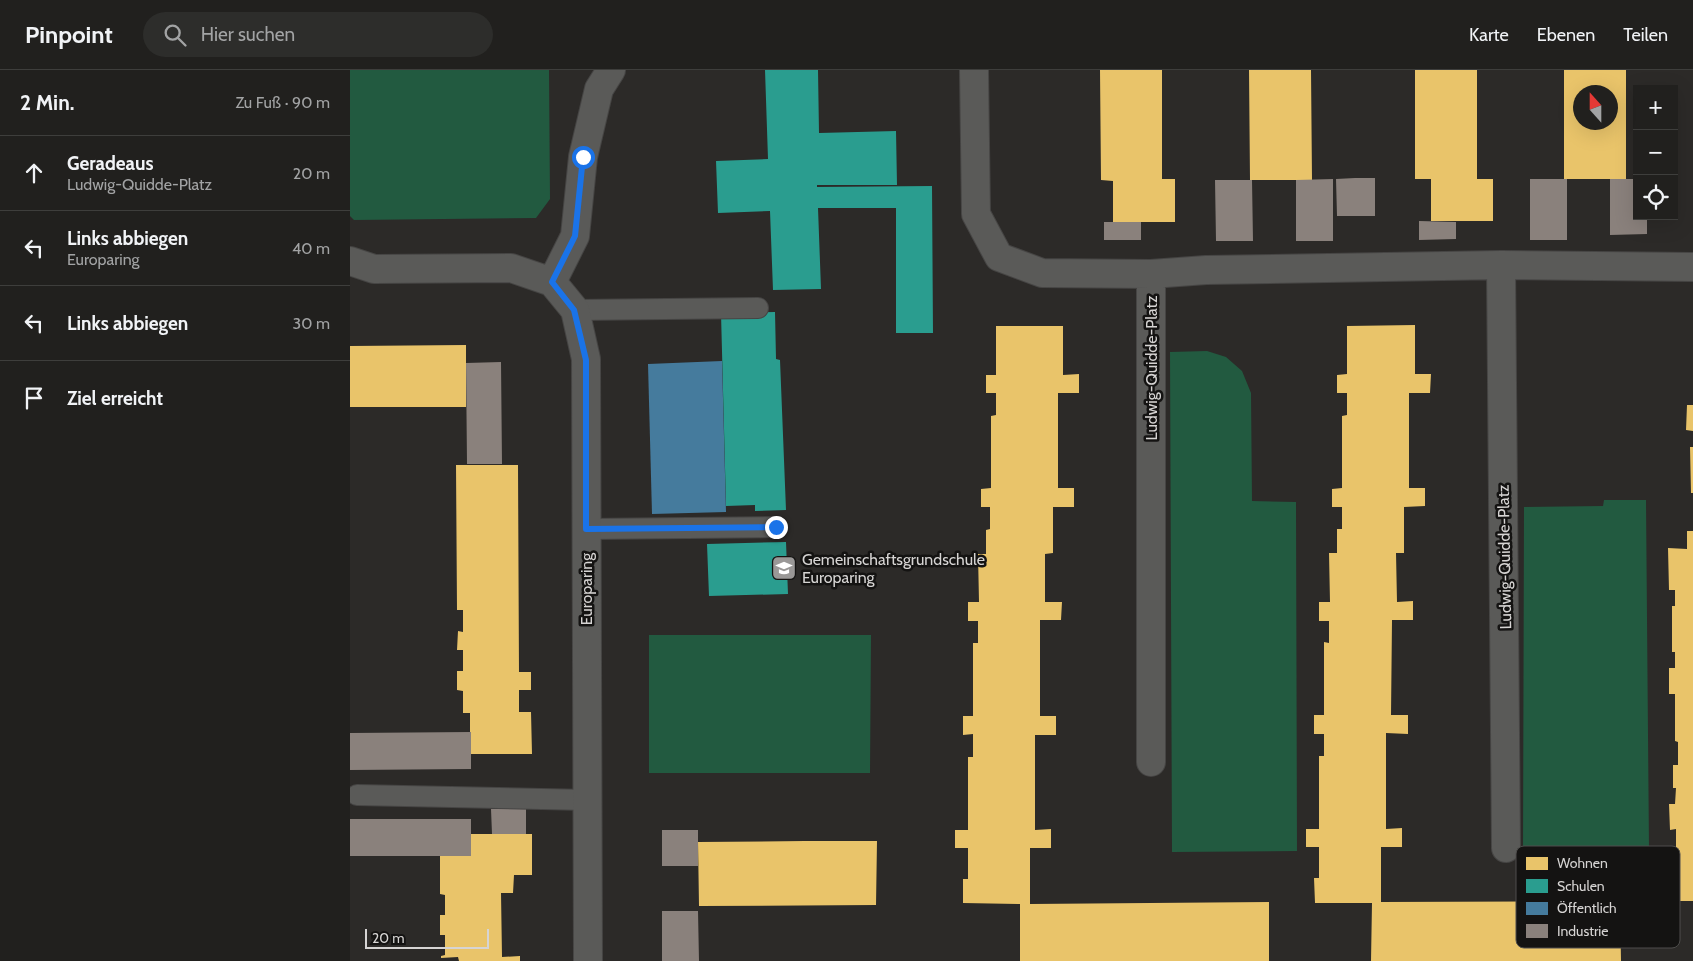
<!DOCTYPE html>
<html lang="de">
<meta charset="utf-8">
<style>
:root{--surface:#21201e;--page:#2d2d2b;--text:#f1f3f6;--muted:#a2a3a4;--line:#3e3e3c}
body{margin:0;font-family:Cabin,sans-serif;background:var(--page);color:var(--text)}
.controls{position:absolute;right:15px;top:15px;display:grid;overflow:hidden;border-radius:0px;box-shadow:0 5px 20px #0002}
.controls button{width:45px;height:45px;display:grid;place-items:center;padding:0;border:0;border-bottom:1px solid var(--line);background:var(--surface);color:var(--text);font:25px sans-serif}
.compass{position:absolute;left:1223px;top:15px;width:45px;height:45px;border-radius:50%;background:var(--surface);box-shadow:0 5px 20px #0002;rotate:339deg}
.scale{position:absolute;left:15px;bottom:12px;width:124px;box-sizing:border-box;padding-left:5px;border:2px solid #d6d4d3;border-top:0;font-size:14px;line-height:18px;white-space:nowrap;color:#d6d4d3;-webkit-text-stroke:4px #141312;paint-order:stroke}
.stop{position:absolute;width:15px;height:15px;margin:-11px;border:4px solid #1a73e8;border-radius:50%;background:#fff}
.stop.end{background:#1a73e8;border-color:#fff;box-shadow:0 1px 5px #0008}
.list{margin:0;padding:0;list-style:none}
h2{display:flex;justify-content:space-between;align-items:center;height:65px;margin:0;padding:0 20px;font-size:21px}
h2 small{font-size:16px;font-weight:400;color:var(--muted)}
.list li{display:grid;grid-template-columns:32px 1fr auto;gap:15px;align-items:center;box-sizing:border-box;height:75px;padding:0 20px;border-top:1px solid var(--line)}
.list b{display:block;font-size:19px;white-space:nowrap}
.list p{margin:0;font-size:16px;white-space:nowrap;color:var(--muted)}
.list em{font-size:16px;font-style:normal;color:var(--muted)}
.icon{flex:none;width:28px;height:28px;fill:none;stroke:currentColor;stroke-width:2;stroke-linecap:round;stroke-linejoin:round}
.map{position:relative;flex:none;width:1343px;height:891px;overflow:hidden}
header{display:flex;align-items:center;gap:30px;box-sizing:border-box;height:70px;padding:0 25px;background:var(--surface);border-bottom:1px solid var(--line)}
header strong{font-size:24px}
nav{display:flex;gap:28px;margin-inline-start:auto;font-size:18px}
.search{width:350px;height:45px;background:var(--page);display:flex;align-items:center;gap:12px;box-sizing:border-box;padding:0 18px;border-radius:28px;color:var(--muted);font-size:19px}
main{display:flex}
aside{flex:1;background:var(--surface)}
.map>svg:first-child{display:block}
.green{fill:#225a40}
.homes{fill:#e9c46a;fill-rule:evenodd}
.schools{fill:#2a9d8f}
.public{fill:#457b9d}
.industry{fill:#8a817c}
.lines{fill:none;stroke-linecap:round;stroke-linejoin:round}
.lane-casing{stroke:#464544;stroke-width:22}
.street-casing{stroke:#464544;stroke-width:30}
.lane{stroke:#5a5a58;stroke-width:20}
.street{stroke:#5a5a58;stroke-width:28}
.route{stroke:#1a73e8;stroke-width:6}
.labels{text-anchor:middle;stroke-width:5;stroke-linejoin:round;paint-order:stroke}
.street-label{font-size:16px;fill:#d6d4d3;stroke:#141312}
.poi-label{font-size:16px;fill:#d6d4d3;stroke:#141312;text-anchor:start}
.key{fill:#141312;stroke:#4e4d4c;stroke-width:1}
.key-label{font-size:14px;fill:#d6d4d3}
</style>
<header>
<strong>Pinpoint</strong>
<div class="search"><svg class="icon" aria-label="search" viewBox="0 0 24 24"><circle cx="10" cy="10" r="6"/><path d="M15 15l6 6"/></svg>Hier suchen</div>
<nav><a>Karte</a><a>Ebenen</a><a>Teilen</a></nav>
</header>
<main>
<aside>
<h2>2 Min.<small>Zu Fuß · 90 m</small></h2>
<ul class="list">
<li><svg class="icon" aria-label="ahead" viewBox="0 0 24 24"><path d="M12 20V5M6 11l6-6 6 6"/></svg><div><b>Geradeaus</b><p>Ludwig-Quidde-Platz</p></div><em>20 m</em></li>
<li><svg class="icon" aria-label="left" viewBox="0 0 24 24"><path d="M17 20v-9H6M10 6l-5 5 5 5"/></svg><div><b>Links abbiegen</b><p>Europaring</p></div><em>40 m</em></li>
<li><svg class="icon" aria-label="left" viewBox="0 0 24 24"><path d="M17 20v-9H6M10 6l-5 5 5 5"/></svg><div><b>Links abbiegen</b></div><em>30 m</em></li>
<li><svg class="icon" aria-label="arrive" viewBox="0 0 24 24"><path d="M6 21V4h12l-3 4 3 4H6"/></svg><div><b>Ziel erreicht</b></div></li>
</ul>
</aside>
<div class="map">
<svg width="1343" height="891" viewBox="0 0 1343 891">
<rect width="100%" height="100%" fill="#2c2a28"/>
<!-- green -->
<path class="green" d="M 0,0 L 199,0 L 200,129 L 186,148 L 4,150 L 0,146 Z
M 857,281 L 876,287 L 892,301 L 901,323 L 902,431 L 946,432 L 947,781 L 822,782 L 820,282 Z
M 1254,430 L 1296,430 L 1299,779 L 1173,782 L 1174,437 L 1253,436 Z
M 299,565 L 521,565 L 520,703 L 299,703 Z"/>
<!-- homes -->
<path class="homes" d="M 750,0 L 812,0 L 812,109 L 825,109 L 825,152 L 763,152 L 763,111 L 751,110 Z
M 899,0 L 961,0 L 962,110 L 900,110 Z
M 1065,0 L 1127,0 L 1127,109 L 1143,109 L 1143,151 L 1081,151 L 1081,109 L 1065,109 Z
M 1214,0 L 1276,0 L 1276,109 L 1214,109 ZM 1230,22 L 1260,22 L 1260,52 L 1230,52 Z
M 1065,255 L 1065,304 L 1081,304 L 1080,323 L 1059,323 L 1059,418 L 1075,418 L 1075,436 L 1054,437 L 1054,483 L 1046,483 L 1047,532 L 1063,531 L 1063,550 L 1042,550 L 1041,645 L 1058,645 L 1058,664 L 1036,663 L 1036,759 L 1052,758 L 1052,777 L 1031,777 L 1031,832 L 1270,831 L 1271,891 L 1021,891 L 1022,833 L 965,833 L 964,808 L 969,808 L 969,777 L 956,777 L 956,759 L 969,759 L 969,686 L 974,686 L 974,664 L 964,664 L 964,645 L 974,645 L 974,572 L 979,573 L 979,551 L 969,551 L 969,532 L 980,532 L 979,483 L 987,483 L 987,459 L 992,459 L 992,437 L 982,437 L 982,419 L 992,418 L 992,346 L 997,345 L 997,323 L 987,323 L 987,305 L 997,304 L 997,256 Z
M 646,256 L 713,256 L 713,305 L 729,304 L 729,323 L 708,323 L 708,418 L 724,418 L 724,437 L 703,437 L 703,483 L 695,484 L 695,532 L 712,532 L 711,550 L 690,550 L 690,646 L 706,646 L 706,665 L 685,665 L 685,760 L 701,759 L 701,778 L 680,778 L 680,834 L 919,832 L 919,891 L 670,891 L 670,834 L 613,833 L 613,809 L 618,809 L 618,778 L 605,778 L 605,760 L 618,760 L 618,687 L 623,687 L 623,664 L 613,665 L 613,646 L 623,646 L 623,573 L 628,573 L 628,551 L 618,551 L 618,532 L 629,532 L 628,484 L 636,484 L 636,460 L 640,459 L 640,437 L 631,437 L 631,419 L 641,418 L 641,346 L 646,345 L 646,323 L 636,323 L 636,305 L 646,305 Z
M 116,275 L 116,337 L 0,337 L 0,276 Z
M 1337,335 L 1343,335 L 1343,361 L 1336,360 Z
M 1340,377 L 1343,377 L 1343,423 L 1341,423 Z
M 106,395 L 168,395 L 169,602 L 181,602 L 181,620 L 169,620 L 169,642 L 181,642 L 182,684 L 120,684 L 120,643 L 113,643 L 113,621 L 107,620 L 107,601 L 113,601 L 113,580 L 107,580 L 108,561 L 113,562 L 113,540 L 107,540 Z
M 1337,461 L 1343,461 L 1343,831 L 1328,831 L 1328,808 L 1326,807 L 1326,759 L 1320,760 L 1319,734 L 1325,734 L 1326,718 L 1323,718 L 1323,695 L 1328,695 L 1328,672 L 1325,671 L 1325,624 L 1319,624 L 1319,598 L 1325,598 L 1325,582 L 1322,582 L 1322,536 L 1325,536 L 1325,520 L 1319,520 L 1318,478 L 1337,479 Z
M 121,764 L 182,764 L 182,805 L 164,805 L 163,823 L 151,823 L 152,887 L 170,886 L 170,891 L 109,891 L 108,887 L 91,888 L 91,886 L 95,885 L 95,865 L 90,865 L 90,845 L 95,845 L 95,825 L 90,824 L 90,786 L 121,786 Z
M 455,771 L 527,771 L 526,835 L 349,836 L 348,772 Z"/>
<!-- schools -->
<path class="schools" d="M 415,0 L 468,0 L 469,63 L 546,61 L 547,115 L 467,115 L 467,117 L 582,116 L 583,263 L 546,263 L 546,138 L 468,138 L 471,219 L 423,220 L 420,141 L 368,143 L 366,91 L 418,89 Z
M 425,242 L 426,289 L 430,290 L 436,440 L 405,441 L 405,435 L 376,436 L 371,243 Z
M 436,472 L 438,524 L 359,526 L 357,474 Z"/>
<!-- public -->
<path class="public" d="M 372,291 L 376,442 L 302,444 L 298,294 Z"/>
<!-- industry -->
<path class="industry" d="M 1005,108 L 1025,108 L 1025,146 L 987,146 L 986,109 Z
M 983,109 L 983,171 L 946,171 L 946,110 Z
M 1180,109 L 1217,109 L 1217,170 L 1180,170 Z
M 1260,109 L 1287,109 L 1287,146 L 1297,146 L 1297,164 L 1260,165 Z
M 865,110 L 902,110 L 903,171 L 866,171 Z
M 1069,151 L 1106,152 L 1106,169 L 1069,170 Z
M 754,152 L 791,152 L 791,170 L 754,170 Z
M 151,292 L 152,394 L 117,394 L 116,293 Z
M 121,662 L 121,699 L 0,700 L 0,663 Z
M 141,739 L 176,739 L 176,764 L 142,764 Z
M 0,749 L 121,749 L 121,786 L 0,786 Z
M 312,760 L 348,760 L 348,796 L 312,796 Z
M 312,841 L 348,841 L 349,891 L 312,891 Z"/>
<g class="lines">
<defs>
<path id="lane" d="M 225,240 L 408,238
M 236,459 L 426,457
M 7,725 L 237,730"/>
<path id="street" d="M 624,0 L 626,144 L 649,187 L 692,203 L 801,204 L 856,200 L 1151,195 L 1343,197
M 0,191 L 24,199 L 161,198 L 202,212 L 225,240 L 236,289 L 238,891
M 1151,195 L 1156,778
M 801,204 L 801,692
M 202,212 L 225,166 L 233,87 L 249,19 L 261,0"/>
</defs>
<!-- lane casing -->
<use href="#lane" class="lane-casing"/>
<!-- street casing -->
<use href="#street" class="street-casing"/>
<!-- lane -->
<use href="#lane" class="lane"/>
<!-- street -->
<use href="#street" class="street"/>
</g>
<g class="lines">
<!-- route -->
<path class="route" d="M 233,87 L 225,166 L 202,212 L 224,240 L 236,290 L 236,459 L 426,457"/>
</g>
<!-- icons -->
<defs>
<symbol id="school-square" viewBox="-11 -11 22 22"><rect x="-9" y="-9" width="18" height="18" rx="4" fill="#9a9897" stroke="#141312"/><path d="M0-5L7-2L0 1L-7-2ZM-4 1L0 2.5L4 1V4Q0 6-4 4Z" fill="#fff"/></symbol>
</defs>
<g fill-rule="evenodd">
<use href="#school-square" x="420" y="484" width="28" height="28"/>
</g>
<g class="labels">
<!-- street labels -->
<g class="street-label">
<text transform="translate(801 298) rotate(-90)" y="6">Ludwig-Quidde-Platz</text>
<text transform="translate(1154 487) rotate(-91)" y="6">Ludwig-Quidde-Platz</text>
<text transform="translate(236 519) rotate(-90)" y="6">Europaring</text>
</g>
<!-- poi labels -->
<g class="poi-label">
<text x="452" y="495">Gemeinschaftsgrundschule<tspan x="452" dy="18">Europaring</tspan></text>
</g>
</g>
<!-- legend -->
<rect x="1166" y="776" width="164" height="102" rx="8" class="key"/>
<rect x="1176" y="787" width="22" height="13" fill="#e9c46a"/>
<rect x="1176" y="809" width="22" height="14" fill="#2a9d8f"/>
<rect x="1176" y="832" width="22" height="13" fill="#457b9d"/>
<rect x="1176" y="854" width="22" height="14" fill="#8a817c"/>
<g class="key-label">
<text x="1207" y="798">Wohnen</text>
<text x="1207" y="821">Schulen</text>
<text x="1207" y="843">Öffentlich</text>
<text x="1207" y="866">Industrie</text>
</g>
</svg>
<div class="controls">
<button>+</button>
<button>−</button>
<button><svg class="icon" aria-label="locate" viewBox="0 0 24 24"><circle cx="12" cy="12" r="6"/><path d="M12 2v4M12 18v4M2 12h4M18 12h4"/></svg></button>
</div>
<svg class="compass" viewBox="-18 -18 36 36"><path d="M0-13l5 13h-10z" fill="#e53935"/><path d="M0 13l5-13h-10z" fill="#a2a3a4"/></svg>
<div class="scale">20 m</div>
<div class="stop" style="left:233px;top:87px"></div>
<div class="stop end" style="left:426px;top:457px"></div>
</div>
</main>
